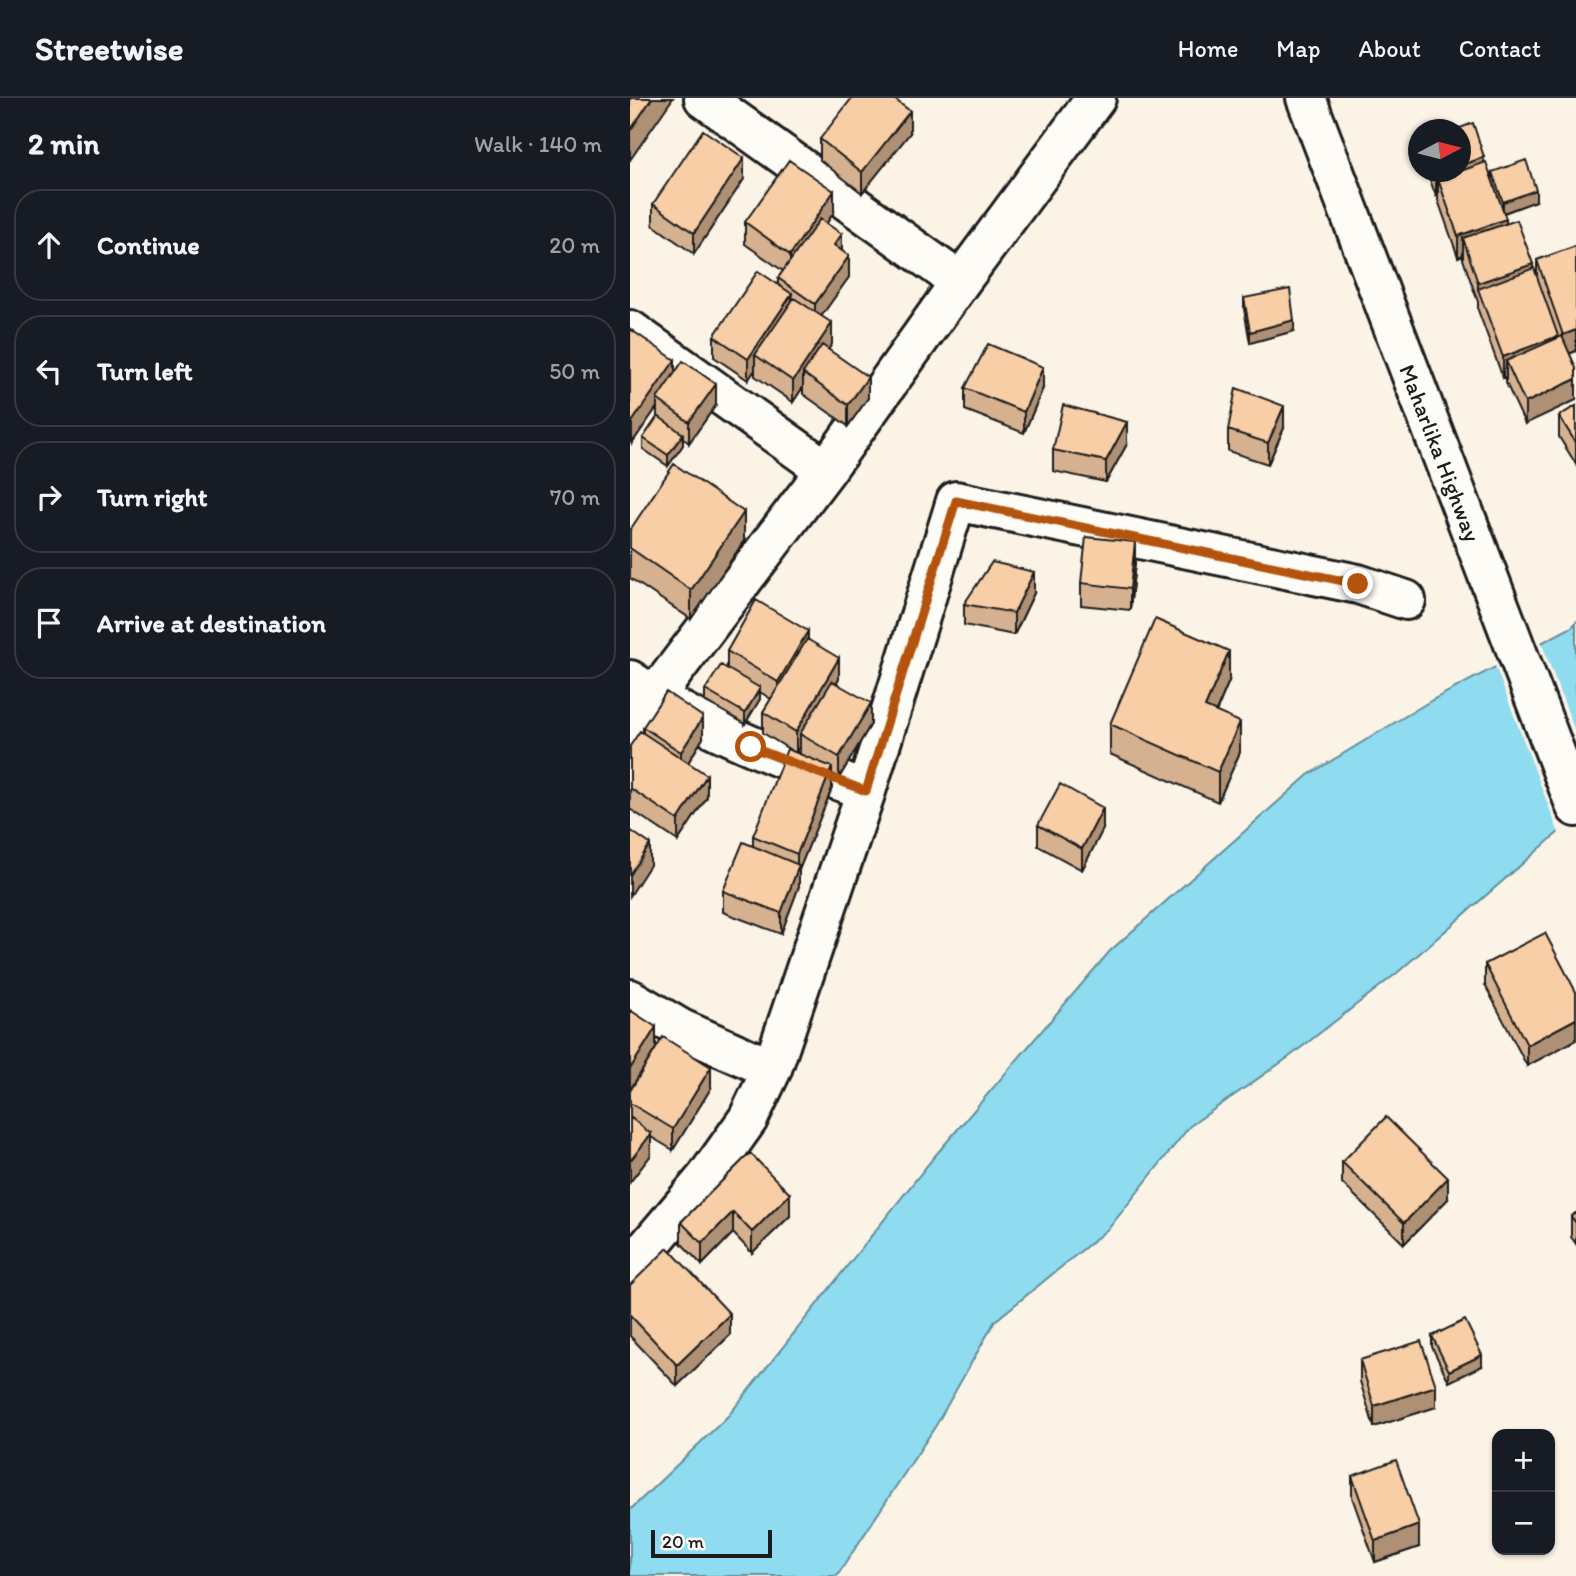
<!DOCTYPE html>
<meta charset="utf-8">
<style>
:root{--surface:#171b24;--page:#242831;--text:#f1f3f6;--muted:#9ea1a6;--line:#363941}
body{margin:0;font-family:Itim,sans-serif;background:var(--page);color:var(--text)}
.controls{position:absolute;right:21px;bottom:21px;display:grid;overflow:hidden;border-radius:14px;box-shadow:0 2px 5px #0004}
.controls button{width:63px;height:63px;display:grid;place-items:center;padding:0;border:0;border-bottom:2px solid var(--line);background:var(--surface);color:var(--text);font:35px sans-serif}
.compass{position:absolute;left:778px;top:21px;width:63px;height:63px;border-radius:50%;background:var(--surface);box-shadow:0 2px 5px #0004;rotate:83deg}
.scale{position:absolute;left:21px;bottom:18px;width:121px;box-sizing:border-box;padding-left:7px;border:4px solid #1c1c1c;border-top:0;font-size:19px;line-height:24px;white-space:nowrap;color:#1c1c1c;-webkit-text-stroke:5px #fdfcf7;paint-order:stroke}
.stop{position:absolute;width:21px;height:21px;margin:-16px;border:5px solid #b45309;border-radius:50%;background:#fff}
.stop.end{background:#b45309;border-color:#fff;box-shadow:0 2px 7px #0008}
.list{margin:0;padding:0;list-style:none}
h2{display:flex;justify-content:space-between;align-items:center;height:91px;margin:0;padding:0 28px;font-size:30px}
h2 small{font-size:23px;font-weight:400;color:var(--muted)}
.list li{display:grid;grid-template-columns:46px 1fr auto;gap:21px;align-items:center;box-sizing:border-box;height:112px;margin:0 14px 14px;padding:0 14px;border:2px solid var(--line);border-radius:28px}
.list b{display:block;font-size:26px;white-space:nowrap}
.list em{font-size:23px;font-style:normal;color:var(--muted)}
.icon{flex:none;width:38px;height:38px;fill:none;stroke:currentColor;stroke-width:2;stroke-linecap:round;stroke-linejoin:round}
.map{position:relative;flex:none;width:946px;height:1478px;overflow:hidden}
header{display:flex;align-items:center;gap:42px;box-sizing:border-box;height:98px;padding:0 35px;background:var(--surface);border-bottom:2px solid var(--line)}
header strong{font-size:33px}
nav{display:flex;gap:38px;margin-inline-start:auto;font-size:24px}
main{display:flex}
aside{flex:1;background:var(--surface)}
.map>svg:first-child{display:block}
.water{fill:#8fdbef;stroke:#618f9b;stroke-width:2}
.pier{fill:#fcf3e7}
.lines{fill:none;stroke-linecap:round;stroke-linejoin:round}
.minor-casing{stroke:#1c1c1c;stroke-width:44}
.trunk-casing{stroke:#1c1c1c;stroke-width:44}
.minor{stroke:#fdfcf7;stroke-width:38}
.trunk{stroke:#fdfcf7;stroke-width:38}
.wall{fill:#d5b190;stroke:#1c1c1c;stroke-width:2;fill-rule:evenodd}
.shaded-wall{fill:#ae9075;stroke:#1c1c1c;stroke-width:2}
.building{fill:#f8cea7;stroke:#1c1c1c;stroke-width:2}
.route{stroke:#b45309;stroke-width:9}
.labels{text-anchor:middle;stroke-width:5;stroke-linejoin:round;paint-order:stroke}
.street-label{font-size:23px;fill:#1c1c1c;stroke:#fdfcf7}
</style>
<header>
<strong>Streetwise</strong>
<nav><a>Home</a><a>Map</a><a>About</a><a>Contact</a></nav>
</header>
<main>
<aside>
<h2>2 min<small>Walk · 140 m</small></h2>
<ul class="list">
<li><svg class="icon" aria-label="ahead" viewBox="0 0 24 24"><path d="M12 20V5M6 11l6-6 6 6"/></svg><div><b>Continue</b></div><em>20 m</em></li>
<li><svg class="icon" aria-label="left" viewBox="0 0 24 24"><path d="M17 20v-9H6M10 6l-5 5 5 5"/></svg><div><b>Turn left</b></div><em>50 m</em></li>
<li><svg class="icon" aria-label="right" viewBox="0 0 24 24"><path d="M7 20v-9h11M14 6l5 5-5 5"/></svg><div><b>Turn right</b></div><em>70 m</em></li>
<li><svg class="icon" aria-label="arrive" viewBox="0 0 24 24"><path d="M6 21V4h12l-3 4 3 4H6"/></svg><div><b>Arrive at destination</b></div></li>
</ul>
</aside>
<div class="map">
<svg width="946" height="1478" viewBox="0 0 946 1478">
<rect width="100%" height="100%" fill="#fcf3e7"/>
<filter id="ink" filterUnits="userSpaceOnUse"><feTurbulence type="fractalNoise" baseFrequency=".0143" numOctaves="2"/><feDisplacementMap in="SourceGraphic" scale="14" xChannelSelector="R" yChannelSelector="G"/><feConvolveMatrix kernelMatrix="1 2 1 2 8 2 1 2 1" color-interpolation-filters="sRGB"/></filter>
<g filter="url(#ink)">
<!-- water -->
<path class="water" d="M 946,524 L 946,719 L 767,875 L 659,959 L 560,1028 L 479,1130 L 365,1223 L 305,1329 L 207,1478 L 0,1478 L 0,1412 L 98,1318 L 304,1059 L 480,853 L 678,677 L 802,602 L 942,529 Z"/>
<!-- pier -->
<path class="pier" d="M 910,541 L 946,636 L 946,724 L 930,738 L 864,565 Z"/>
<g class="lines">
<defs>
<path id="minor" d="M 74,0 L 330,184
M 0,232 L 196,372
M 0,582 C 72,632 155,662 236,693
M 0,631 L 196,372 L 330,184 L 466,0
M 0,901 L 51,931 L 142,971
M 0,1170 L 76,1080 L 118,1021 L 142,971 L 236,693 L 326,403 L 728,486 L 776,502"/>
<path id="trunk" d="M 676,0 L 946,709"/>
</defs>
<!-- minor casing -->
<use href="#minor" class="minor-casing"/>
<!-- trunk casing -->
<use href="#trunk" class="trunk-casing"/>
<!-- minor -->
<use href="#minor" class="minor"/>
<!-- trunk -->
<use href="#trunk" class="trunk"/>
</g>
<!-- wall -->
<path class="wall" d="M 280,35 L 232,95 L 190,62 L 190,41 Z
M 854,65 L 862,82 L 862,74 L 906,103 L 874,115 L 876,126 L 907,178 L 907,162 L 946,148 L 946,253 L 939,256 L 895,326 L 876,285 L 876,279 L 873,280 L 848,212 L 848,204 L 833,161 L 833,157 L 828,159 L 808,102 L 808,97 L 806,98 L 797,74 L 830,74 Z
M 114,81 L 64,156 L 23,127 L 23,106 Z
M 204,114 L 197,125 L 212,152 L 219,179 L 191,218 L 202,246 L 198,252 L 238,300 L 218,328 L 173,296 L 173,289 L 163,304 L 125,278 L 125,272 L 118,282 L 84,259 L 84,238 L 148,186 L 148,180 L 153,173 L 115,146 L 115,124 Z
M 614,200 L 664,233 L 620,245 L 614,211 Z
M 0,231 L 45,275 L 86,307 L 59,345 L 53,340 L 53,347 L 38,368 L 13,351 L 13,340 L 27,320 L 27,309 L 2,345 L 0,344 Z
M 335,290 L 413,290 L 394,335 L 335,312 Z
M 946,308 L 946,366 L 929,339 L 929,318 Z
M 654,330 L 638,366 L 598,353 L 598,332 Z
M 497,346 L 476,384 L 423,373 L 423,352 Z
M 0,432 L 114,443 L 61,521 L 0,480 Z
M 505,465 L 500,512 L 451,507 L 451,485 Z
M 404,495 L 384,537 L 334,527 L 334,506 Z
M 178,541 L 209,581 L 207,585 L 241,626 L 209,680 L 202,676 L 202,690 L 169,772 L 169,788 L 151,836 L 93,814 L 93,793 L 123,748 L 123,738 L 162,653 L 133,635 L 133,614 L 141,601 L 130,594 L 130,601 L 115,626 L 75,603 L 75,592 L 97,571 L 97,553 ZM 170,647 L 170,656 L 166,654 Z
M 599,583 L 586,614 L 610,654 L 588,704 L 480,656 L 480,626 Z
M 13,629 L 73,640 L 58,665 L 77,699 L 48,743 L 0,711 L 0,648 L 13,635 Z
M 408,727 L 473,731 L 452,772 L 408,748 Z
M 855,866 L 946,894 L 897,968 L 855,887 Z
M 81,990 L 43,1052 L 21,1039 L 21,1057 L 0,1084 L 0,993 Z
M 120,1055 L 160,1118 L 122,1155 L 103,1135 L 72,1167 L 51,1145 L 51,1124 Z
M 712,1064 L 818,1101 L 774,1146 L 712,1085 Z
M 946,1115 L 946,1146 L 941,1139 L 941,1118 Z
M 0,1187 L 100,1237 L 47,1288 L 0,1238 Z
M 802,1238 L 852,1268 L 819,1284 L 802,1249 Z
M 730,1262 L 806,1309 L 744,1329 L 730,1283 Z
M 722,1378 L 789,1449 L 745,1464 L 722,1399 Z"/>
<!-- shaded-wall -->
<path class="shaded-wall" d="M 22,0 L 43,0 L 0,62 L 0,33 Z
M 280,13 L 280,35 L 232,95 L 232,74 Z
M 854,59 L 854,80 L 808,81 L 808,97 L 806,98 L 806,77 L 814,74 L 830,74 L 830,68 Z
M 114,60 L 114,81 L 64,156 L 64,135 Z
M 906,92 L 906,103 L 873,115 L 873,104 Z
M 204,93 L 204,114 L 160,178 L 160,157 Z
M 876,121 L 876,142 L 833,140 L 833,157 L 828,159 L 828,138 Z
M 212,136 L 212,157 L 204,147 Z
M 219,158 L 219,179 L 185,227 L 185,206 Z
M 903,166 L 903,187 L 848,192 L 848,185 Z
M 162,196 L 162,217 L 125,257 L 125,272 L 118,282 L 118,261 Z
M 664,222 L 664,233 L 620,245 L 620,234 Z
M 202,225 L 202,246 L 179,280 L 173,275 L 173,289 L 163,304 L 163,283 Z
M 946,232 L 946,253 L 933,258 L 933,237 Z
M 928,238 L 928,259 L 876,263 L 876,279 L 873,280 L 873,259 Z
M 45,262 L 45,283 L 27,301 L 27,309 L 2,345 L 2,324 Z
M 413,269 L 413,290 L 394,335 L 394,314 Z
M 238,279 L 238,300 L 218,328 L 218,307 Z
M 946,281 L 946,302 L 895,326 L 895,305 Z
M 86,286 L 86,307 L 59,345 L 59,324 Z
M 654,308 L 654,330 L 638,366 L 638,345 Z
M 497,324 L 497,346 L 476,384 L 476,363 Z
M 53,336 L 53,347 L 38,368 L 38,357 Z
M 114,414 L 114,443 L 61,521 L 61,492 Z
M 505,444 L 505,465 L 500,512 L 500,491 Z
M 404,474 L 404,495 L 384,537 L 384,515 Z
M 178,533 L 178,554 L 148,605 L 148,584 Z
M 599,553 L 599,583 L 575,639 L 575,609 Z
M 209,560 L 209,581 L 175,639 L 170,636 L 170,647 L 166,655 L 166,634 Z
M 130,590 L 130,601 L 115,626 L 115,615 Z
M 241,605 L 241,626 L 209,680 L 209,659 Z
M 73,619 L 73,640 L 51,676 L 51,654 Z
M 610,624 L 610,654 L 588,704 L 588,674 Z
M 202,669 L 202,690 L 169,772 L 169,788 L 151,836 L 151,815 L 167,772 L 167,756 Z
M 77,677 L 77,699 L 48,743 L 48,722 Z
M 473,710 L 473,731 L 452,772 L 452,751 Z
M 20,746 L 20,767 L 0,798 L 0,777 Z
M 946,921 L 946,942 L 897,968 L 897,947 Z
M 26,929 L 26,950 L 0,992 L 0,971 Z
M 81,969 L 81,990 L 43,1052 L 43,1031 Z
M 21,1036 L 21,1057 L 0,1084 L 0,1063 Z
M 818,1080 L 818,1101 L 774,1146 L 774,1125 Z
M 160,1096 L 160,1118 L 122,1155 L 122,1134 Z
M 103,1114 L 103,1135 L 72,1167 L 72,1145 Z
M 100,1216 L 100,1237 L 47,1288 L 47,1267 Z
M 852,1257 L 852,1268 L 819,1284 L 819,1273 Z
M 806,1288 L 806,1309 L 744,1329 L 744,1308 Z
M 789,1427 L 789,1449 L 745,1464 L 745,1443 Z"/>
<!-- building -->
<path class="building" d="M 0,0 L 22,0 L 0,33 Z
M 222,0 L 263,0 L 280,13 L 232,74 L 190,41 Z
M 843,25 L 854,59 L 830,68 L 830,32 L 825,32 Z
M 73,32 L 114,60 L 64,135 L 23,106 Z
M 159,62 L 204,93 L 160,157 L 115,124 Z
M 896,62 L 906,92 L 873,104 L 862,74 Z
M 856,64 L 876,121 L 828,138 L 808,81 Z
M 190,121 L 212,136 L 204,147 L 219,158 L 185,206 L 148,180 Z
M 887,122 L 903,166 L 848,185 L 833,140 Z
M 946,148 L 946,232 L 933,237 L 907,162 Z
M 904,170 L 928,238 L 873,259 L 848,191 Z
M 128,173 L 162,196 L 118,261 L 84,238 Z
M 660,191 L 664,222 L 620,234 L 614,200 Z
M 164,200 L 202,225 L 163,283 L 125,257 Z
M 0,231 L 45,262 L 2,324 L 0,322 Z
M 932,238 L 946,270 L 946,281 L 895,305 L 876,263 Z
M 358,246 L 413,269 L 394,314 L 335,290 Z
M 192,247 L 238,279 L 218,307 L 173,275 Z
M 53,263 L 86,286 L 59,324 L 27,301 Z
M 606,290 L 654,308 L 638,345 L 598,332 Z
M 433,307 L 497,324 L 476,363 L 423,352 Z
M 946,308 L 946,345 L 929,318 Z
M 28,318 L 53,336 L 38,357 L 13,340 Z
M 44,366 L 114,414 L 61,492 L 0,450 L 0,432 Z
M 456,439 L 505,444 L 500,491 L 451,485 Z
M 362,464 L 404,474 L 384,515 L 334,506 Z
M 126,502 L 178,533 L 148,584 L 97,553 Z
M 525,521 L 599,553 L 575,609 L 610,624 L 588,674 L 480,626 Z
M 177,541 L 209,560 L 166,634 L 133,614 Z
M 91,567 L 130,590 L 115,615 L 75,592 Z
M 202,583 L 241,605 L 209,659 L 170,636 Z
M 36,594 L 73,619 L 51,654 L 13,629 Z
M 10,633 L 77,677 L 48,722 L 0,690 L 0,648 Z
M 157,651 L 202,669 L 167,756 L 123,738 Z
M 430,686 L 473,710 L 452,751 L 408,727 Z
M 0,732 L 20,746 L 0,777 Z
M 113,744 L 169,767 L 151,815 L 93,793 Z
M 915,835 L 946,894 L 946,921 L 897,947 L 855,866 Z
M 0,912 L 26,929 L 0,971 Z
M 33,939 L 81,969 L 43,1031 L 0,1005 L 0,993 Z
M 0,1019 L 21,1036 L 0,1063 Z
M 756,1019 L 818,1080 L 774,1125 L 712,1064 Z
M 120,1055 L 160,1096 L 122,1134 L 103,1114 L 72,1145 L 51,1124 Z
M 946,1115 L 946,1125 L 941,1118 Z
M 38,1150 L 100,1216 L 47,1267 L 0,1217 L 0,1187 Z
M 835,1222 L 852,1257 L 819,1273 L 802,1238 Z
M 791,1243 L 806,1288 L 744,1308 L 730,1262 Z
M 766,1362 L 789,1427 L 745,1443 L 722,1378 Z"/>
</g>
<g class="lines" filter="url(#ink)">
<!-- route -->
<path class="route" d="M 121,649 L 236,693 L 326,403 L 728,486"/>
</g>
<g class="labels">
<!-- street labels -->
<g class="street-label">
<text transform="translate(810 355) rotate(69)" y="8">Maharlika Highway</text>
</g>
</g>
</svg>
<div class="controls">
<button>+</button>
<button>−</button>
</div>
<svg class="compass" viewBox="-18 -18 36 36"><path d="M0-13l5 13h-10z" fill="#e53935"/><path d="M0 13l5-13h-10z" fill="#9ea1a6"/></svg>
<div class="scale">20 m</div>
<div class="stop" style="left:121px;top:649px"></div>
<div class="stop end" style="left:728px;top:486px"></div>
</div>
</main>
